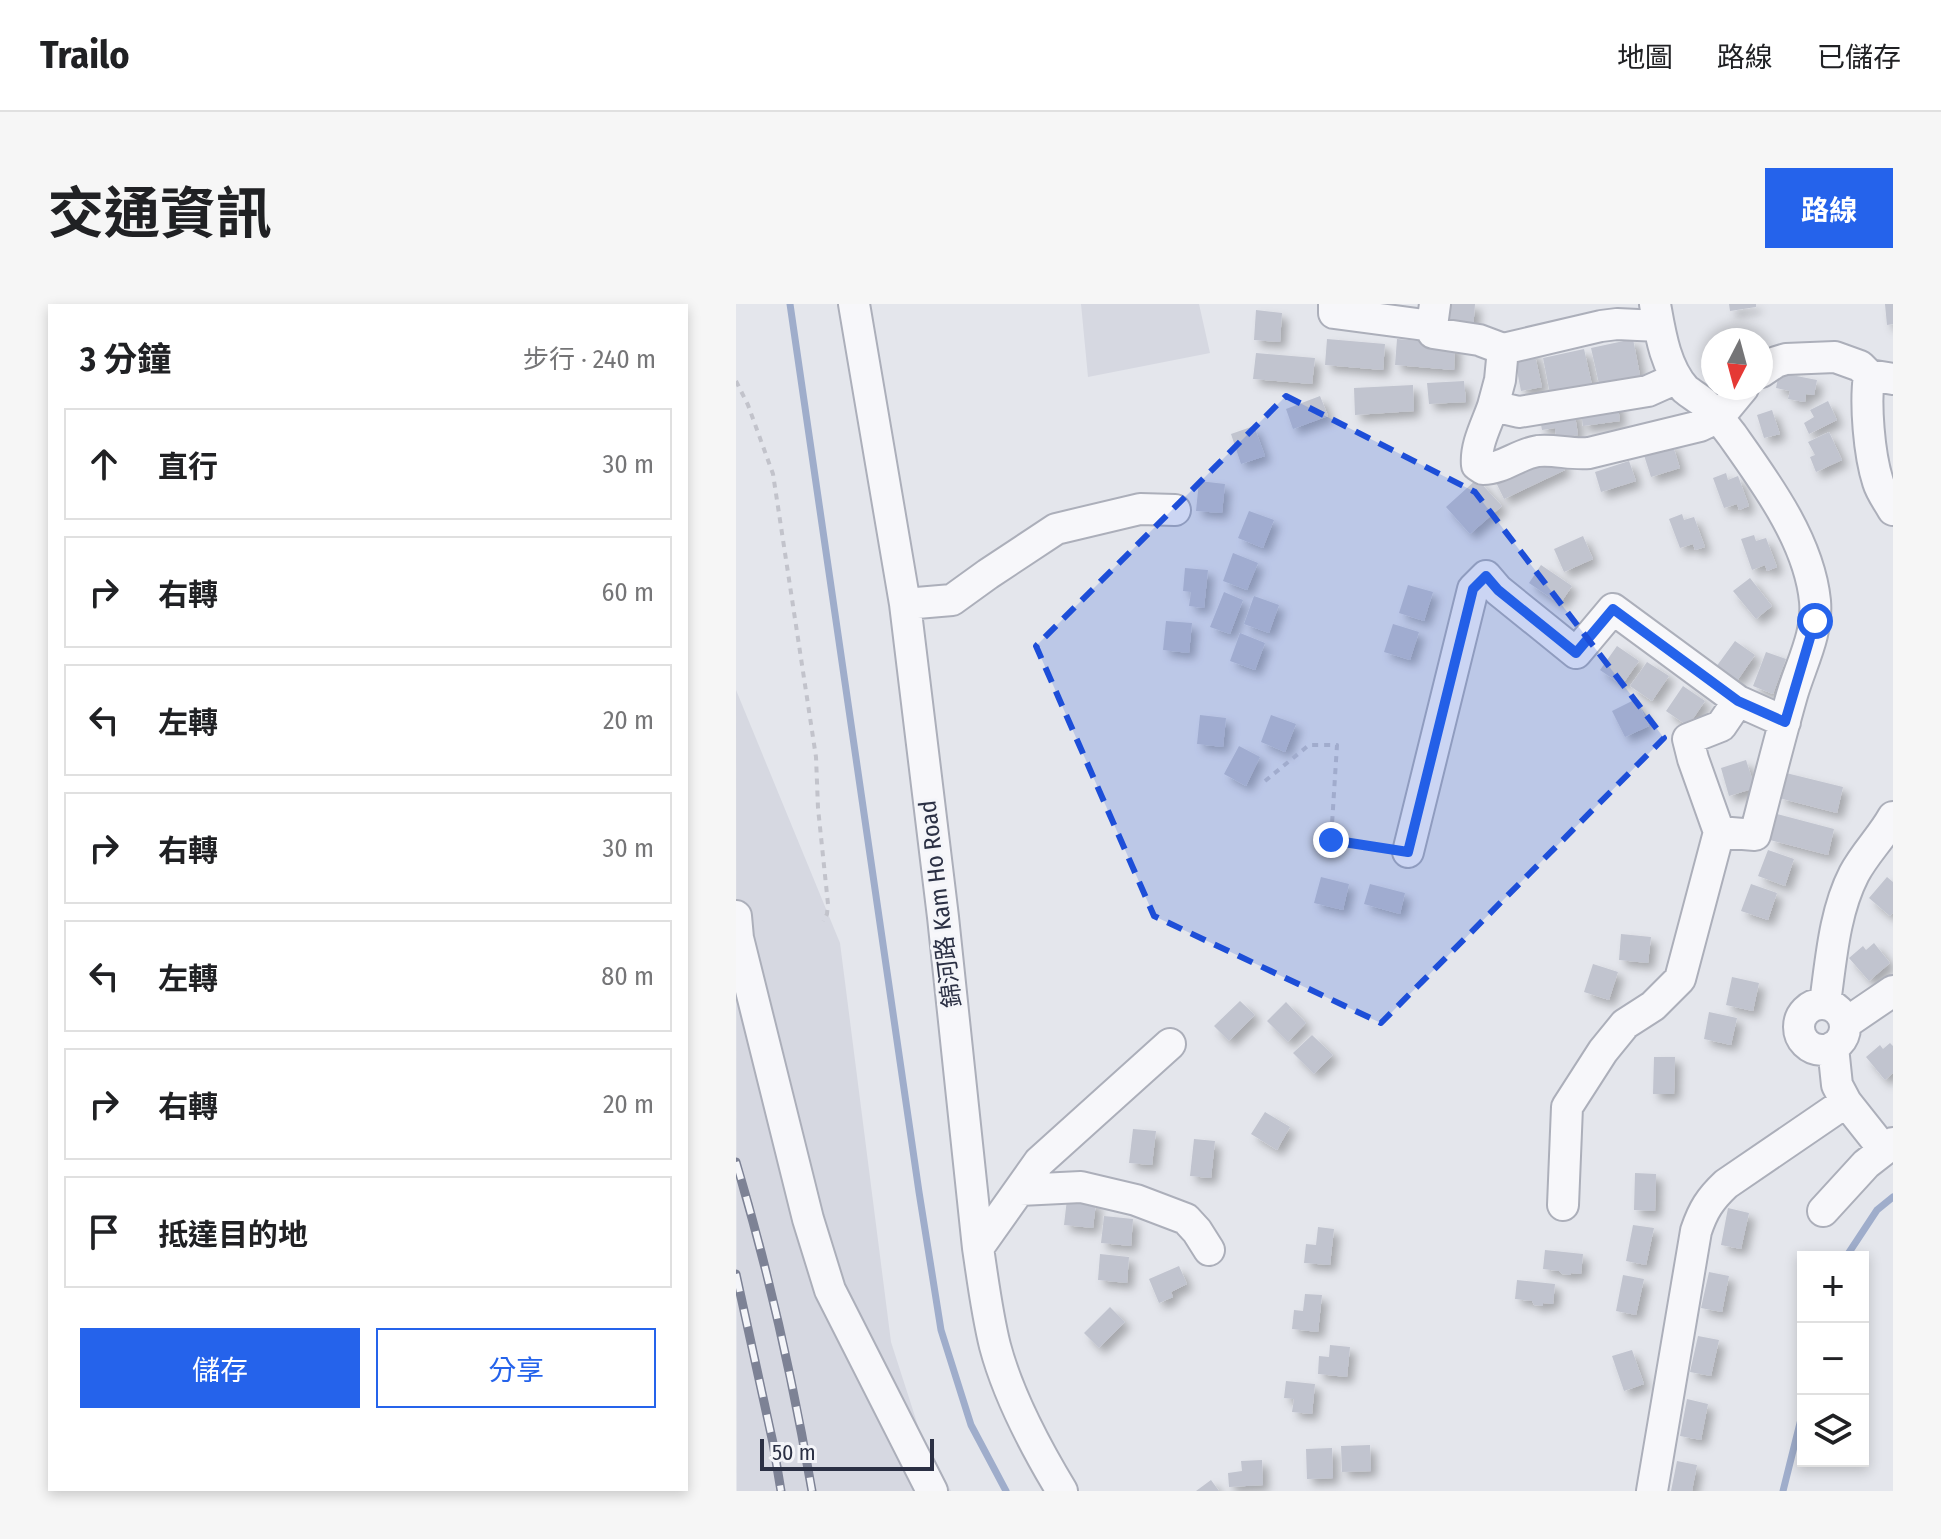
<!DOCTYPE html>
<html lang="zh-TW">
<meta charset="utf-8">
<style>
:root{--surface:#fff;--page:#f6f6f6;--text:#202124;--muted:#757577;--line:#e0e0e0;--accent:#2563eb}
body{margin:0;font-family:"Fira Sans Condensed","Noto Sans TC",sans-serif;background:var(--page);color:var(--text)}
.controls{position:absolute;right:24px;bottom:24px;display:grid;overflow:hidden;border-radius:0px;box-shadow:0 4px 12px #0003}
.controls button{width:72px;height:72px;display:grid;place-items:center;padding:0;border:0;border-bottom:2px solid var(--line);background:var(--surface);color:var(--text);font:40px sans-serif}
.compass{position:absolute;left:965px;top:24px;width:72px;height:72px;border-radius:50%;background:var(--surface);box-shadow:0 4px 12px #0003;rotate:186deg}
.scale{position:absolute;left:24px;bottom:20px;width:174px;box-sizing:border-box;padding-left:8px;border:4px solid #2b3044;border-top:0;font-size:22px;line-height:28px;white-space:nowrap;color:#2b3044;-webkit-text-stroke:6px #f4f5f9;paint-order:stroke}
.stop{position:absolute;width:24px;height:24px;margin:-18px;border:6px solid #2563eb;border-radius:50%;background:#fff}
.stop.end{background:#2563eb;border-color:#fff;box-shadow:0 2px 8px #0008}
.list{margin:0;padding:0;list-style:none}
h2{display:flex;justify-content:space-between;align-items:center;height:104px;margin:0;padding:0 32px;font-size:34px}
h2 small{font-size:26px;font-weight:400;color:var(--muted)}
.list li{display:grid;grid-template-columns:52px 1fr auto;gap:24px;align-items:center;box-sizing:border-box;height:112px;margin:0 16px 16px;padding:0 16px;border:2px solid var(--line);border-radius:0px}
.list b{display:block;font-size:30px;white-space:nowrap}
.list em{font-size:26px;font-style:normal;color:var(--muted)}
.actions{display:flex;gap:16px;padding:24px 32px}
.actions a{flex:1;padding:18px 0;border:2px solid var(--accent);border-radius:0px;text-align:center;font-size:28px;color:var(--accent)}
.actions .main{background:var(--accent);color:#fff}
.icon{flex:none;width:44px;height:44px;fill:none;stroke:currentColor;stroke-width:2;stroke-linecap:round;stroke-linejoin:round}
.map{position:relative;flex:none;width:1157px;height:1187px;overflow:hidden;border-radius:0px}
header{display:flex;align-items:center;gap:48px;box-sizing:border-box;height:112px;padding:0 40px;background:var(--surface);border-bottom:2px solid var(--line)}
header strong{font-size:38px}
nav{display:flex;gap:44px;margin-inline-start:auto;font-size:28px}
.intro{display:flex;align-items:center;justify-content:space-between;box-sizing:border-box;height:192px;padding:0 48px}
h1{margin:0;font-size:56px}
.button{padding:20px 36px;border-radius:0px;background:var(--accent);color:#fff;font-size:28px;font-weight:700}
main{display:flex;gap:48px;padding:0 48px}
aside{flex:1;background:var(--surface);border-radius:0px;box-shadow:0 4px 12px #0003}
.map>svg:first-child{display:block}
.built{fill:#d6d8e1}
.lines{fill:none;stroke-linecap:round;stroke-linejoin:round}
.stream{stroke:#9fadcb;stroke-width:7}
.building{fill:#c1c4cf;filter:url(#shadow)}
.minor-casing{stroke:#acafba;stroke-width:34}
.path{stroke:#c2c3cb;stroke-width:4;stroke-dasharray:6 6;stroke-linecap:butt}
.minor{stroke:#f7f7fa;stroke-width:30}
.rail-casing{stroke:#7d8295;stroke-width:9}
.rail{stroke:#f4f5f9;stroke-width:6;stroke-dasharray:18;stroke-linecap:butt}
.route{stroke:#2563eb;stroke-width:10}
.marked{fill:#1d4ed8;fill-opacity:0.2;stroke:#1d4ed8;stroke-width:6;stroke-dasharray:16 10;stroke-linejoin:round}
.labels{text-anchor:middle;stroke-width:6;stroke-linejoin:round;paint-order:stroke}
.street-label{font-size:24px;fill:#2b3044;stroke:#f4f5f9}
</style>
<header>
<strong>Trailo</strong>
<nav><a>地圖</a><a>路線</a><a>已儲存</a></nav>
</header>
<div class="intro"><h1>交通資訊</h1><a class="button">路線</a></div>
<main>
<aside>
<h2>3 分鐘<small>步行 · 240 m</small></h2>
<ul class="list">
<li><svg class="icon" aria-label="ahead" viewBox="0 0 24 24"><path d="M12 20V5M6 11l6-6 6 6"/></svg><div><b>直行</b></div><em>30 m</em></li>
<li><svg class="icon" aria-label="right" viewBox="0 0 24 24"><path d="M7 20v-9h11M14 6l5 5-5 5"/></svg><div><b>右轉</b></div><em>60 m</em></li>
<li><svg class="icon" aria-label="left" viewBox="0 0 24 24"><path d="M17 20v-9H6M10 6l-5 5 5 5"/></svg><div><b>左轉</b></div><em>20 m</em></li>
<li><svg class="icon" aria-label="right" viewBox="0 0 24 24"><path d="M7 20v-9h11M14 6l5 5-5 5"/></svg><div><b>右轉</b></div><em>30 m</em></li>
<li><svg class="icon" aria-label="left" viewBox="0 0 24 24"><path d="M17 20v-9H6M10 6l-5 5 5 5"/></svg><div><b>左轉</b></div><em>80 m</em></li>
<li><svg class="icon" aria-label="right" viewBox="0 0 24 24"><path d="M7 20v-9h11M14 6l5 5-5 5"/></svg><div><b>右轉</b></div><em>20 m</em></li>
<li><svg class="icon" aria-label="arrive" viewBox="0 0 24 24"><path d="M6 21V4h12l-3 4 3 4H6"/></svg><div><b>抵達目的地</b></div></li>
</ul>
<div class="actions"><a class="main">儲存</a><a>分享</a></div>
</aside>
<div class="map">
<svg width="1157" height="1187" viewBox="0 0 1157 1187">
<defs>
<filter id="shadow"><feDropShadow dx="6" dy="6" stdDeviation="4" flood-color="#0004"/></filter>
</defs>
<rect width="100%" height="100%" fill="#e4e6ec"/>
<!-- built -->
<path class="built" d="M 345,0 L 463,0 L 474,49 L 352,73 Z
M 0,386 L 104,639 L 155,1038 L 184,1128 L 215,1187 L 1,1187 Z"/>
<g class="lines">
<!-- stream -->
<path class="stream" d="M 54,0 L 183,888 L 205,1026 L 235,1121 L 270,1187
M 1110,953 L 1141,906 L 1157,893
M 1047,1187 L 1067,1107"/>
</g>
<!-- building -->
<path class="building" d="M 709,0 L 739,0 L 737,26 L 707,24 Z
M 993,0 L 1020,0 L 1020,3 L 994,7 Z
M 1149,0 L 1157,0 L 1157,20 L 1151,21 Z
M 520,6 L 546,9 L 544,38 L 518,36 Z
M 591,35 L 649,40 L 647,66 L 589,61 Z
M 661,35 L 719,40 L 718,66 L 659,61 Z
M 897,35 L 904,71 L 863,80 L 855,44 Z
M 848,45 L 856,81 L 814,90 L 807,54 Z
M 798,47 L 806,83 L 785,87 L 778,51 Z
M 520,49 L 579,54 L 576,80 L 517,75 Z
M 1044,64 L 1055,66 L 1055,71 L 1081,76 L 1078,91 L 1070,90 L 1069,98 L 1052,95 L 1054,87 L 1040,84 Z
M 728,77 L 730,98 L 693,100 L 691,79 Z
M 677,81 L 678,107 L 619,111 L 618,84 Z
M 584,92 L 592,112 L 557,125 L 550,105 Z
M 881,96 L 884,117 L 847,122 L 844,102 Z
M 1092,97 L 1101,116 L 1073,130 L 1068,119 L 1078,113 L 1074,106 Z
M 838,105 L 842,131 L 820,134 L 819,124 L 806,126 L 803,110 Z
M 1036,106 L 1044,130 L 1028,134 L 1021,111 Z
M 518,122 L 529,152 L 505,160 L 495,130 Z
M 1093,128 L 1106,156 L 1080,168 L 1074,153 L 1079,151 L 1072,138 Z
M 936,139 L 944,164 L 915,173 L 907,148 Z
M 824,154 L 829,166 L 768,195 L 757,172 Z
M 893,157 L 900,177 L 865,188 L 859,168 Z
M 990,169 L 992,176 L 1002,172 L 1013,202 L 1003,206 L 1001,200 L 988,204 L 977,174 Z
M 741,175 L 766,202 L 734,230 L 710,203 Z
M 463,177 L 489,180 L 486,209 L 460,207 Z
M 513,207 L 538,216 L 527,244 L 502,234 Z
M 946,210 L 948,216 L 958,213 L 969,243 L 959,246 L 957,240 L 944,244 L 933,215 Z
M 1018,231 L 1020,237 L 1030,234 L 1041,263 L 1031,267 L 1029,261 L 1016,266 L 1005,235 Z
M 847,232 L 857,255 L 828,268 L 818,245 Z
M 497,249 L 522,259 L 511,286 L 487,277 Z
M 805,261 L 836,282 L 824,300 L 793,279 Z
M 449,264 L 472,266 L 468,304 L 453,302 L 455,288 L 447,287 Z
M 1014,274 L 1036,302 L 1020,315 L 997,287 Z
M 672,281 L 697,288 L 688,317 L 663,309 Z
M 488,288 L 507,296 L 494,330 L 474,323 Z
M 518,292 L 543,301 L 533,329 L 508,320 Z
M 430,317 L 456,319 L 453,349 L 427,346 Z
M 657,320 L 683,328 L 674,356 L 648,348 Z
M 504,329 L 529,339 L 519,366 L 494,357 Z
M 999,337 L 1019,351 L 1001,377 L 980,363 Z
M 881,342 L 903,357 L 886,381 L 864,366 Z
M 1030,348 L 1050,355 L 1037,390 L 1017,382 Z
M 911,358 L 933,372 L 916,397 L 894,382 Z
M 947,382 L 969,397 L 952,422 L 930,407 Z
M 900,395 L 913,422 L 889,433 L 876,407 Z
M 464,411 L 490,414 L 487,443 L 461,440 Z
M 535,411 L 560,420 L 549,448 L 525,438 Z
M 503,442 L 524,453 L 510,482 L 488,470 Z
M 1010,456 L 1019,484 L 993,492 L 985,464 Z
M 1050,469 L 1107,483 L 1101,509 L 1043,494 Z
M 1041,510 L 1098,525 L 1092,551 L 1034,536 Z
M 1032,546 L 1058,555 L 1049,582 L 1022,572 Z
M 585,573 L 613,580 L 607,606 L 578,599 Z
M 1151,573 L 1157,578 L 1157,609 L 1154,612 L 1133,594 Z
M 634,580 L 669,589 L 664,610 L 628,600 Z
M 1015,580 L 1041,589 L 1032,616 L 1005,607 Z
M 885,630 L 915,633 L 912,659 L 883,656 Z
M 1138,639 L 1154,659 L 1133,677 L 1113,654 L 1127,642 L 1130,646 Z
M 857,660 L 882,668 L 873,696 L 848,688 Z
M 996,673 L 1023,679 L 1017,707 L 990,701 Z
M 504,697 L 519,711 L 493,737 L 478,722 Z
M 550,698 L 570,719 L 552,738 L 531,717 Z
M 973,708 L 1001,714 L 995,741 L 968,735 Z
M 576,731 L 597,751 L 578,770 L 557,749 Z
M 1154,739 L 1157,742 L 1157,769 L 1149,776 L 1130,753 L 1144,741 L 1147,745 Z
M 918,753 L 939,753 L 938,790 L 917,790 Z
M 529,808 L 554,823 L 541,846 L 515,830 Z
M 397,825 L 420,827 L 416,861 L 393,859 Z
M 458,835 L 479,837 L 475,874 L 454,872 Z
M 899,869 L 920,870 L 919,907 L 898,906 Z
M 331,895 L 360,898 L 357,924 L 328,921 Z
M 992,904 L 1013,909 L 1005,945 L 985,941 Z
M 368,912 L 397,915 L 395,942 L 365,939 Z
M 897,921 L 918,924 L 910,961 L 890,957 Z
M 582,923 L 598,925 L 594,961 L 568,959 L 570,940 L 580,941 Z
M 809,946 L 847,950 L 845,970 L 835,969 L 834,971 L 826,970 L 823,967 L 807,965 Z
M 364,950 L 393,953 L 391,979 L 362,976 Z
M 443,962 L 451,980 L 435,988 L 437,993 L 423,999 L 413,975 Z
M 973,968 L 993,972 L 986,1008 L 965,1004 Z
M 887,971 L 908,975 L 900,1011 L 880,1007 Z
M 781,976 L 819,980 L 817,1000 L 807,999 L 807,1002 L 798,1001 L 796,997 L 779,995 Z
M 569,990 L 586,991 L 582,1028 L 556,1025 L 558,1006 L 567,1007 Z
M 374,1003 L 389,1018 L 363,1044 L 348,1029 Z
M 962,1032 L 983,1036 L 975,1072 L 954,1068 Z
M 594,1041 L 614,1043 L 611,1073 L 582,1070 L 583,1052 L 593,1053 Z
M 896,1046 L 908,1080 L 888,1087 L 876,1052 Z
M 550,1077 L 579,1080 L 576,1110 L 556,1108 L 558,1095 L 548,1094 Z
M 951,1095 L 972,1100 L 965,1136 L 944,1132 Z
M 634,1141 L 635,1167 L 606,1168 L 605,1142 Z
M 596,1144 L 597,1174 L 571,1175 L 570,1145 Z
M 526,1156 L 527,1181 L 493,1183 L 492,1169 L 506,1167 L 505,1157 Z
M 941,1157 L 961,1161 L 956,1187 L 935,1187 Z
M 475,1176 L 483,1187 L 460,1187 Z"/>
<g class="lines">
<defs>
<path id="minor" d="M 118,0 L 169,300 L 207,613 L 242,944 C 247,977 251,1010 259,1042 C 272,1091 300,1144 326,1187
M 598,0 L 598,9 L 696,22 L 699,0
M 919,0 C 924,28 929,63 949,85 C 955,90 962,94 968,99 C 979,109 987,119 996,131 C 1030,179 1073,237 1079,297 C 1082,330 1065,360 1056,391 C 1043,437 1031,484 1019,531 L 983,528
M 696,22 L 697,29 L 743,36 L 767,45
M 923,22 L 881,20 L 865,22 L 767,45 L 764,76 L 757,102 L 783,108 L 912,87 L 941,74
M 1025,68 L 1040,58 L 1050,55 L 1099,53 L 1124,62 L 1133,71 L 1157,75
M 1133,71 C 1129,100 1133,150 1142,178 C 1145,188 1152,197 1157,206
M 757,102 C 751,120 739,141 741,161 L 747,165 C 767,165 782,150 802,147 C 818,145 836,151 853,149 L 964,122 L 983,113 L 1007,84
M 169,300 L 216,296 L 252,270 L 320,225 L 404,205 L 439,206
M 672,548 L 737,285 L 750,272 L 762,286 L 840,349 L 877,305 L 1002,397 L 1049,418
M 0,612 L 2,634 L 72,915 L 94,986 L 196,1187
M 1089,699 C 1095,657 1098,609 1118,570 C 1129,549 1146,533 1157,513
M1063 723a23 23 0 1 1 46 0a23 23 0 1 1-46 0Z
M 1110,719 L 1157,687
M 1097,743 L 1101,781 L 1110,798 L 1148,846
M 284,886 L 345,883 L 400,896 L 450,915 L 461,927 L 473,946
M 827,901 L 831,803 L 867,747 L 889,720 L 917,702 L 944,675 L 983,528 L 957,455 L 952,435 L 985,422 L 1002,397
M 1087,907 L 1130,860 L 1157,839
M 242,944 L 303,858 L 434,740
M 916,1187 L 960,927 C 967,906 974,895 990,880 L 1110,798"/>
</defs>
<!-- minor casing -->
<use href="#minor" class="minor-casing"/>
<!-- path -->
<path class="path" d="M 0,77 L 12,101 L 37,170 L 80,453 L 82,504 L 92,600 L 91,610 L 87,617
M 529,477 L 573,441 L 601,441 L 595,536 L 646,544"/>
<!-- minor -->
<use href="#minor" class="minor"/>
<defs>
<path id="rail" d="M 0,858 C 32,965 57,1077 76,1187
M 0,970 L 37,1139 L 45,1187"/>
</defs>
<!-- rail casing -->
<use href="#rail" class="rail-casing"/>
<!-- rail -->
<use href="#rail" class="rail"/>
</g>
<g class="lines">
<!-- route -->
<path class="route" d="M 595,536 L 672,548 L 737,285 L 750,272 L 762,286 L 840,349 L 877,305 L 1002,397 L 1049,418 L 1079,317"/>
</g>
<!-- marked area -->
<path class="marked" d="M 550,92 L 739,188 L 928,434 L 645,719 L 418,612 L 300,342 Z"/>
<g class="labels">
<!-- street labels -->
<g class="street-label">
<text transform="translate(204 600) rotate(-97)" y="8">錦河路 Kam Ho Road</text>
</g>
</g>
</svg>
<div class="controls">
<button>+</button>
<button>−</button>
<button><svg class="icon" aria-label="layers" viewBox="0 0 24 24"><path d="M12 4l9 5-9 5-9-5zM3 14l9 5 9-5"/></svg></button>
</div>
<svg class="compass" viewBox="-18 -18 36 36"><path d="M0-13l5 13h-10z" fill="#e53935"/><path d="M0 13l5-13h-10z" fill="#757577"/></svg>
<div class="scale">50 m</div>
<div class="stop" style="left:1079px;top:317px"></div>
<div class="stop end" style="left:595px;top:536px"></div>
</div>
</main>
